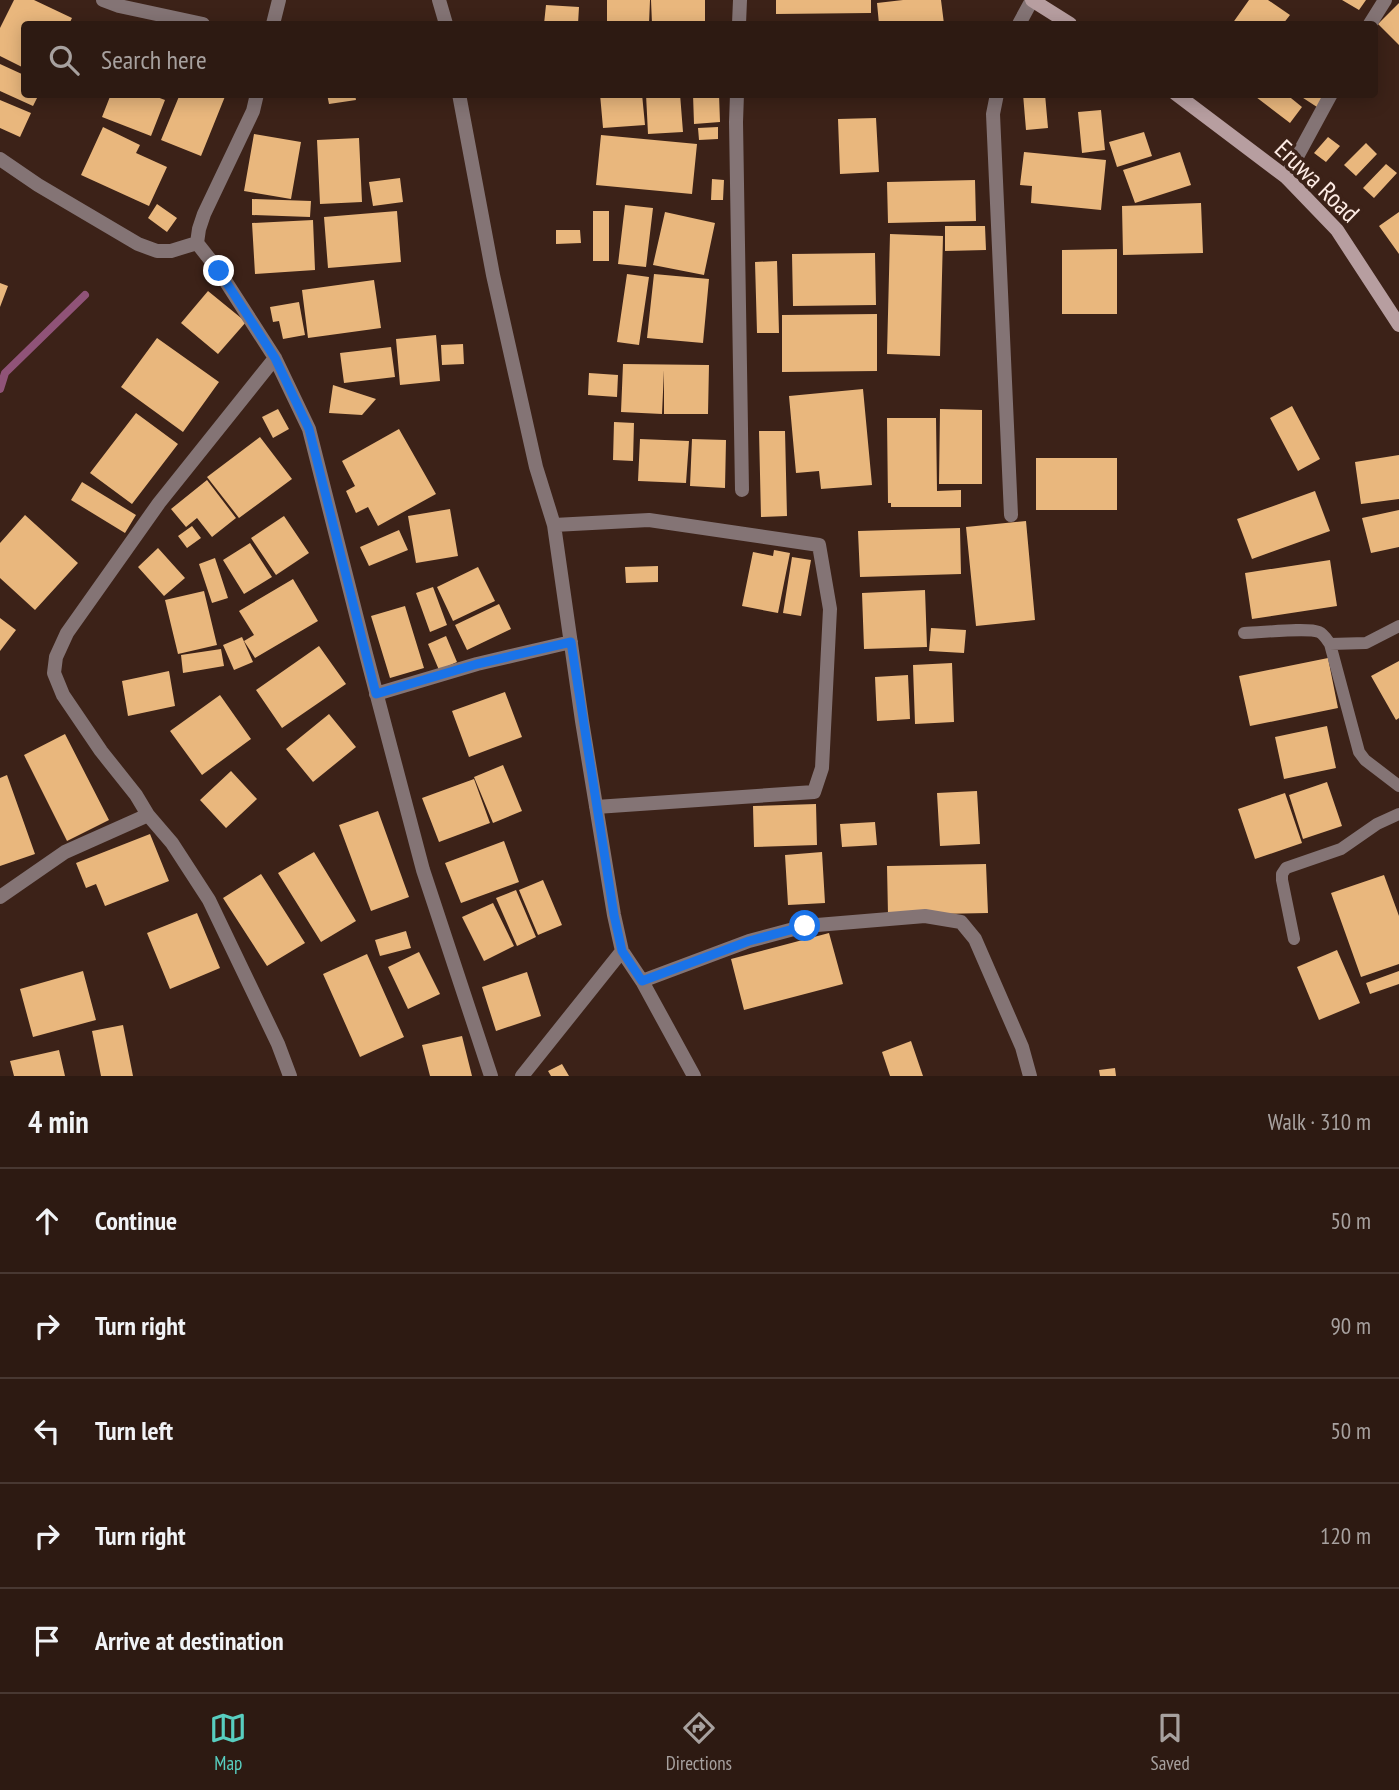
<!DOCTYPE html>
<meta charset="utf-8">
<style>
:root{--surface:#2d1a12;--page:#35231b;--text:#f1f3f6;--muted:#a7a19f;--line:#483832;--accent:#58cec0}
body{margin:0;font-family:"PT Sans Narrow",sans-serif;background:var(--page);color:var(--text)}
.stop{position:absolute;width:21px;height:21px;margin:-16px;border:5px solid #1a73e8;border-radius:50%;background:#fff}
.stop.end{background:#1a73e8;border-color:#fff;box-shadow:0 2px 7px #0008}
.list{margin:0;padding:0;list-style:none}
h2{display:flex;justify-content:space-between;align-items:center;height:91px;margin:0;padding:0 28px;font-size:30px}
h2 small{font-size:23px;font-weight:400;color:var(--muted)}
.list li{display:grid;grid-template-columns:46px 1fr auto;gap:21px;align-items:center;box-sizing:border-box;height:105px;padding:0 28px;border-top:2px solid var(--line)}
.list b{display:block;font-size:26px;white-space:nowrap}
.list em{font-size:23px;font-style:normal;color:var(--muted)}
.icon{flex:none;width:38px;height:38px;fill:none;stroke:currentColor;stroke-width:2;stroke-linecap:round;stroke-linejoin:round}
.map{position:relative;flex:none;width:1399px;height:1076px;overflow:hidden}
.search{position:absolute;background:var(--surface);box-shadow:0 4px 18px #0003;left:21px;right:21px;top:21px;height:77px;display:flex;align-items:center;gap:18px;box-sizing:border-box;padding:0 24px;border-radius:7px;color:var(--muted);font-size:26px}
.sheet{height:616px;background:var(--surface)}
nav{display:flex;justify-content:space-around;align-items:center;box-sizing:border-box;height:98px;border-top:2px solid var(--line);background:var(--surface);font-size:19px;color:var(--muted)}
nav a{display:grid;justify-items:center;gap:4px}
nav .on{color:var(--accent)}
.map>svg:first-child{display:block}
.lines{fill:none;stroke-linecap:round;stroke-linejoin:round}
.stream{stroke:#905378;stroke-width:8}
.building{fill:#e9b77d}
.lane{stroke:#847475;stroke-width:12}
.street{stroke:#847475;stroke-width:14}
.secondary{stroke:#b79ea0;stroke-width:14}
.route{stroke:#1a73e8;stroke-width:9}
.labels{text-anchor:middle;stroke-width:7;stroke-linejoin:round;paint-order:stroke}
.street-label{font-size:26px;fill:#fdebe4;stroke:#3c2218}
</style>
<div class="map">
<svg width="1399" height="1076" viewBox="0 0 1399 1076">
<rect width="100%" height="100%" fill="#3c2218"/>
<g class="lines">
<!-- stream -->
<path class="stream" d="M 0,389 L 5,373 L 85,295"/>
</g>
<!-- building -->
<path class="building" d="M 14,0 L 34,0 L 72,18 L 69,24 L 24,24 L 24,68 L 0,56 L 0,28 Z
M 607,0 L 650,0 L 649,24 L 607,24 Z
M 651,0 L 705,0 L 705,24 L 652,24 Z
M 776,0 L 871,0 L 871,13 L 776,14 Z
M 903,0 L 941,0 L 944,24 L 879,24 L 877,3 Z
M 1249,0 L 1268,0 L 1290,15 L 1283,24 L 1232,24 Z
M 1342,0 L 1366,0 L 1359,10 Z
M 1399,3 L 1399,45 L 1378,24 Z
M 546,5 L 579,7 L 578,24 L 544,24 Z
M 0,64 L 24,75 L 24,94 L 39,94 L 33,106 L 0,91 Z
M 111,94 L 149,94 L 165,100 L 151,136 L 102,117 Z
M 180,94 L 226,94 L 201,156 L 161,140 Z
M 327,94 L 355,94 L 356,100 L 329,104 Z
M 600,94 L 642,94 L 645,125 L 603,128 Z
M 646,94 L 680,94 L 683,132 L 648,134 Z
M 693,94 L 719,94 L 720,122 L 694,124 Z
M 1023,94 L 1045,94 L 1048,128 L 1026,130 Z
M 1258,94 L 1286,94 L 1302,107 L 1290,123 L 1256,97 Z
M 1297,94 L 1324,94 L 1317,107 Z
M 0,100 L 31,113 L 20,137 L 0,128 Z
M 1101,110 L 1105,150 L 1082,153 L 1078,112 Z
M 876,118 L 879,172 L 840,174 L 838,119 Z
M 103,127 L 140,145 L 136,153 L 167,167 L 149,206 L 81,175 Z
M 718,127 L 718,139 L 699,140 L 698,128 Z
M 1144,132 L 1152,156 L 1117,167 L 1109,142 Z
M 254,134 L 301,142 L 291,199 L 244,191 Z
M 601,135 L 697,144 L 692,194 L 596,185 Z
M 1328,137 L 1340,146 L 1326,162 L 1314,153 Z
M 359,138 L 362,202 L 320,204 L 317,140 Z
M 1366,143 L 1377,154 L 1356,176 L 1344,165 Z
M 1024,152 L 1106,160 L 1101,210 L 1031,203 L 1032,186 L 1020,185 Z
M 1180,152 L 1191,185 L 1135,203 L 1123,170 Z
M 1386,164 L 1397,173 L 1374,198 L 1363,188 Z
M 400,178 L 403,202 L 373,206 L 369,182 Z
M 712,179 L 724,180 L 723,200 L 711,200 Z
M 975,180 L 976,221 L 888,223 L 887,182 Z
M 252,199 L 311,201 L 310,217 L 252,215 Z
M 1201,203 L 1203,253 L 1123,255 L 1122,206 Z
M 157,204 L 177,218 L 167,232 L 148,218 Z
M 625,205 L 653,208 L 646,267 L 618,264 Z
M 397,211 L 401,262 L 328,268 L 324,217 Z
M 593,211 L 609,211 L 609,261 L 593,261 Z
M 665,212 L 715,223 L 704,275 L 653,265 Z
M 1399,212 L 1399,254 L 1379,226 Z
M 313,220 L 315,270 L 255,274 L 252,223 Z
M 945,226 L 985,226 L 986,250 L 945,251 Z
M 556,230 L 580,230 L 581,243 L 556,244 Z
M 890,234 L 943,236 L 940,356 L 887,354 Z
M 1117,249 L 1117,314 L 1062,314 L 1062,250 Z
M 875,253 L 876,305 L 793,306 L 792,254 Z
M 777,261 L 779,333 L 757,333 L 755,262 Z
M 627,274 L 649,277 L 639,345 L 617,342 Z
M 654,274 L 709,279 L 703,343 L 647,338 Z
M 374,280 L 381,328 L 308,338 L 302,290 Z
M 0,283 L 8,286 L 0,307 Z
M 208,291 L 246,322 L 218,354 L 181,323 Z
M 299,302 L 305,335 L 283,339 L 279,321 L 273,322 L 270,307 Z
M 877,314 L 877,371 L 782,372 L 782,315 Z
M 436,335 L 440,381 L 400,385 L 396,339 Z
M 157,338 L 219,382 L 183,432 L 121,387 Z
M 463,344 L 464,364 L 442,365 L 441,345 Z
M 391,347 L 395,377 L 344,383 L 340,353 Z
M 623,364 L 709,365 L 708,414 L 664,414 L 664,370 L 662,414 L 621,412 Z
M 589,373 L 618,375 L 617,397 L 588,395 Z
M 333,385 L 376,399 L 362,415 L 329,413 Z
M 863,389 L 872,485 L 821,489 L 819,471 L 796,473 L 789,396 Z
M 1292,406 L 1320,459 L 1298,471 L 1270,418 Z
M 278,409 L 289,429 L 273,438 L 262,417 Z
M 940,409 L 982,410 L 982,484 L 939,484 Z
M 136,413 L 178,444 L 132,504 L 90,473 Z
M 887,418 L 936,418 L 937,491 L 961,490 L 961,507 L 891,507 L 891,503 L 888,503 Z
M 614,422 L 634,423 L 633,461 L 613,460 Z
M 399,429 L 436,494 L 378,526 L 368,507 L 356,513 L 346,491 L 355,486 L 342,461 Z
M 759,431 L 785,431 L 787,516 L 761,517 Z
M 260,437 L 292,479 L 239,518 L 207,477 Z
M 640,439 L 689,441 L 686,483 L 638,481 Z
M 692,439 L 726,440 L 725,488 L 690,486 Z
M 1399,455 L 1399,499 L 1361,504 L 1355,462 Z
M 1036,458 L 1117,458 L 1117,510 L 1036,510 Z
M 207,480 L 236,518 L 212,537 L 197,518 L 186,527 L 171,509 Z
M 82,482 L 136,515 L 125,533 L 71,500 Z
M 1315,491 L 1330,531 L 1252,559 L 1237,519 Z
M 450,509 L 458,556 L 416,563 L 408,516 Z
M 1399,510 L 1399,547 L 1371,553 L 1362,518 Z
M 25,515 L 78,563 L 35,610 L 0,578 L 0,543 Z
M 284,516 L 309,553 L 276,575 L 251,538 Z
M 1026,521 L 1035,620 L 976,626 L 966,527 Z
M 192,526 L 201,538 L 187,548 L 178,536 Z
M 960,528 L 961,574 L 860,577 L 858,531 Z
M 399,530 L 408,550 L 369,566 L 360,547 Z
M 250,543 L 272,577 L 244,594 L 223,560 Z
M 158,548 L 185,578 L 164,596 L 138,567 Z
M 774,550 L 790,553 L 778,613 L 742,606 L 753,552 L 773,556 Z
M 792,557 L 811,560 L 801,616 L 783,613 Z
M 215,558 L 228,598 L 212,603 L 199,564 Z
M 1330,560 L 1337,606 L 1252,619 L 1245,573 Z
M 658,566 L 658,582 L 626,583 L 625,567 Z
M 478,567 L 495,601 L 453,621 L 437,587 Z
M 293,579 L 318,621 L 255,658 L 244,641 L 254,635 L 239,611 Z
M 433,587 L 447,625 L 430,632 L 416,593 Z
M 925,590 L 927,647 L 864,649 L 862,593 Z
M 204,591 L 217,645 L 178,654 L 165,600 Z
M 499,604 L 511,629 L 467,650 L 455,625 Z
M 405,606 L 424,668 L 390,678 L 371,616 Z
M 0,618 L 16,630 L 0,651 Z
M 931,628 L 966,630 L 964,653 L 929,651 Z
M 446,636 L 457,662 L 439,670 L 428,644 Z
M 242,637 L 253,662 L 234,670 L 223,645 Z
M 319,646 L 346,684 L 282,728 L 256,690 Z
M 221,649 L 224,666 L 183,673 L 181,655 Z
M 1328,658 L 1338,708 L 1250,726 L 1239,676 Z
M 1399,661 L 1399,718 L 1396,720 L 1371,676 Z
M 952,663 L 954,722 L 915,724 L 913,665 Z
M 169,671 L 175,706 L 128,716 L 122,681 Z
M 908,675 L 910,719 L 877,721 L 875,677 Z
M 505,692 L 522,737 L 469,757 L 452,711 Z
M 220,695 L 251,739 L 202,775 L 170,731 Z
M 329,714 L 356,747 L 313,782 L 286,749 Z
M 1327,726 L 1336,768 L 1284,779 L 1275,737 Z
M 65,734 L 109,820 L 67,841 L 24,755 Z
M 503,765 L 522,811 L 493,823 L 474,777 Z
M 231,771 L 257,799 L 226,828 L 200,800 Z
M 7,775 L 35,854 L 0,866 L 0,778 Z
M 474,779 L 490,823 L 439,842 L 422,798 Z
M 1327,782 L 1342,826 L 1303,839 L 1289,795 Z
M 977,791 L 980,844 L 940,846 L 937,793 Z
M 1285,793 L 1302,843 L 1255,859 L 1238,809 Z
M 816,804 L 817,845 L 754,847 L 753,806 Z
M 378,811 L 409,897 L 371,911 L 339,825 Z
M 875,822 L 877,845 L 842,847 L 840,824 Z
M 150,834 L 169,881 L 105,906 L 96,884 L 86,888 L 76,863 Z
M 504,841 L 519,882 L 461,903 L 445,863 Z
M 314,852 L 356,921 L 321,942 L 278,873 Z
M 822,852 L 825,903 L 788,905 L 785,855 Z
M 986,864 L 988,913 L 888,915 L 887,866 Z
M 261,874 L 305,943 L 267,966 L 223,898 Z
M 1384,875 L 1399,916 L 1399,964 L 1361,977 L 1331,893 Z
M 543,880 L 562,925 L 538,935 L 519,890 Z
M 516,890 L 536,937 L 517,946 L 496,898 Z
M 493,903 L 514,946 L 484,961 L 462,917 Z
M 197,913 L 220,968 L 170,989 L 147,933 Z
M 406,931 L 411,948 L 380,956 L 375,940 Z
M 829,933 L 843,984 L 744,1010 L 731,959 Z
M 1337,950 L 1360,1003 L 1319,1020 L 1297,967 Z
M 419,952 L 440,994 L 408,1009 L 388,967 Z
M 367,954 L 404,1037 L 360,1057 L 323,974 Z
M 83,971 L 96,1020 L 33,1037 L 20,989 Z
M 1399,971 L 1399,984 L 1370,994 L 1366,983 Z
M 527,972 L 541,1016 L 496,1031 L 482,987 Z
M 123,1025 L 133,1076 L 101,1076 L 92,1031 Z
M 462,1036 L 472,1076 L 430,1076 L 422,1045 Z
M 911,1041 L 923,1076 L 890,1076 L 882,1052 Z
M 59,1050 L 65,1076 L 14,1076 L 10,1061 Z
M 562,1064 L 569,1076 L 551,1076 L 548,1071 Z
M 1115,1068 L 1116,1076 L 1100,1076 L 1099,1070 Z"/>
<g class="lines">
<!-- lane -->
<path class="lane" d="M 1244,633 C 1259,633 1307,627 1319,632 C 1324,634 1327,640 1330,644 L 1359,752 L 1365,760 L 1399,786
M 1330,644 L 1366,643 L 1399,626
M 1294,939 L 1282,880 L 1282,874 L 1286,868 L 1341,849 L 1377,824 L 1399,814"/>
<!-- street -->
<path class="street" d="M 103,0 L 119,6 L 203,24
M 439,0 L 446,24
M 273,24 L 279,0
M 739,24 L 740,0
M 1019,24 L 1032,0
M 1370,24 L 1385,0
M 257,94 L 253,111 L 204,214 L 199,229 L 197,243 L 219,271 L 275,358 L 309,429 L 366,654 L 423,870 L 491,1076
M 459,94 L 493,275 L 536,467 L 554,525 L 582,721 L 614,915 L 622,951 L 642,981 L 694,1076
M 737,94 L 736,122 L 742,490
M 997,94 L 993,114 L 1011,515
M 0,159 L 38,185 L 138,244 L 157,251 L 171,251 L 197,243
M 1286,177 L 1331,94
M 275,358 L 159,503 L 67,633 L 56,657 L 54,673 L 63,695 L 101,751 L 136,795 L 148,815 L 172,843 L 209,900 L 278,1044 L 290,1076
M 554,525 L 649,520 L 819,545 L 830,609 L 822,768 L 814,792 L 596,807
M 376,694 L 477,664 L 571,642
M 0,897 L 65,852 L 148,815
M 642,981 L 749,941 L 805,926 L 925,916 L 961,922 L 975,939 L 1022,1047 L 1030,1076
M 522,1076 L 622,951"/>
<!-- secondary -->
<path class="secondary" d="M 1032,0 L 1070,24
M 1176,94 L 1286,177 L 1337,230 L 1399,325"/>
</g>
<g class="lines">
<!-- route -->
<path class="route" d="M 219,271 L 275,358 L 309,429 L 376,694 L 477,664 L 571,642 L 614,915 L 622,951 L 642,981 L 749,941 L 805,926"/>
</g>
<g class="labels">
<!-- street labels -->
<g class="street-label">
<text transform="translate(1317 181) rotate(44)" y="9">Eruwa Road</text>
</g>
</g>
</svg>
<div class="stop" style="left:805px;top:926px"></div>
<div class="stop end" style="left:219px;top:271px"></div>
<div class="search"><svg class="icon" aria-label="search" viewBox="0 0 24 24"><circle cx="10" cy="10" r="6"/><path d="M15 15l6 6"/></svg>Search here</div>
</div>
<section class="sheet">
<h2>4 min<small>Walk · 310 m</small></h2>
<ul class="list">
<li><svg class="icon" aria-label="ahead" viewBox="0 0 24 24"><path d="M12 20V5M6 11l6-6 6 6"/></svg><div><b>Continue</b></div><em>50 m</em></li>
<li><svg class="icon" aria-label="right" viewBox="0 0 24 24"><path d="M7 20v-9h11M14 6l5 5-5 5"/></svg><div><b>Turn right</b></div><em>90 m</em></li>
<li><svg class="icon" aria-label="left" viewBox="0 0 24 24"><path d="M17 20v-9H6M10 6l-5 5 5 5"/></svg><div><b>Turn left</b></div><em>50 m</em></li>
<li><svg class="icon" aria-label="right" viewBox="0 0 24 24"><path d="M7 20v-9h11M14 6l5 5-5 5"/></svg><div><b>Turn right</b></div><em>120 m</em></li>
<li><svg class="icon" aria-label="arrive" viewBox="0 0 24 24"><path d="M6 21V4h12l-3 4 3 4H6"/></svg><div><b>Arrive at destination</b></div></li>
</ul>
</section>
<nav>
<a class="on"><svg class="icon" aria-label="map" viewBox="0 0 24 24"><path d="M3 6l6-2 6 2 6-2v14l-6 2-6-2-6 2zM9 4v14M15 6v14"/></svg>Map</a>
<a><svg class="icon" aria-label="directions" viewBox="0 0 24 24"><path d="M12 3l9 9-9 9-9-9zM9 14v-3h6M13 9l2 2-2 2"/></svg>Directions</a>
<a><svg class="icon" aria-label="saved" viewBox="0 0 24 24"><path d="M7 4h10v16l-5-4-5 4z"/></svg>Saved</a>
</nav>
